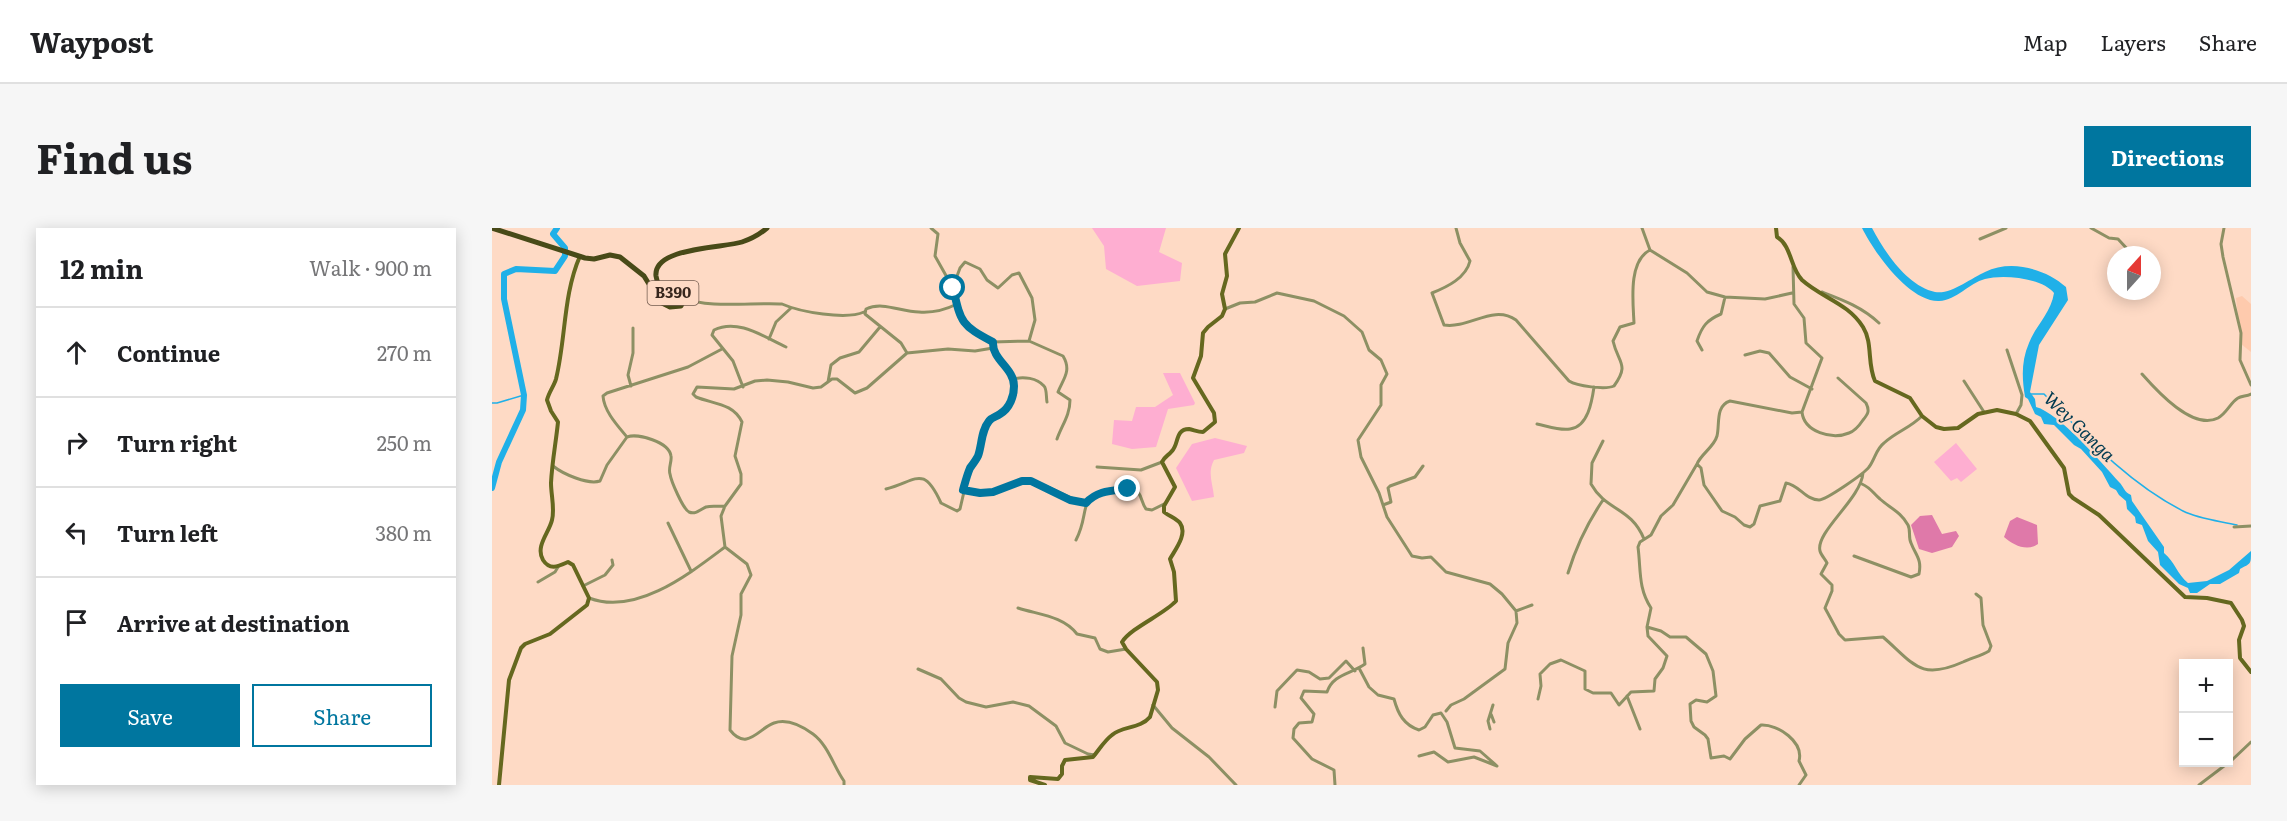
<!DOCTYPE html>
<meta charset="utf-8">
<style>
:root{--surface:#fff;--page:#f6f6f6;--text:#202124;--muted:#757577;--line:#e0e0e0;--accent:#00769f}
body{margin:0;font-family:Literata,serif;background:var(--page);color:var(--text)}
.controls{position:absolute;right:18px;bottom:18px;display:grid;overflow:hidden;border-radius:0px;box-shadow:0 3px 15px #0003}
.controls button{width:54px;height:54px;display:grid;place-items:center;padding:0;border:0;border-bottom:2px solid var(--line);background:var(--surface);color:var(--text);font:30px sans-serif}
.compass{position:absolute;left:1615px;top:18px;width:54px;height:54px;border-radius:50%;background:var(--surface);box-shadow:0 3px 15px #0003;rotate:21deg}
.stop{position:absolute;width:18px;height:18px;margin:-14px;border:4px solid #00769f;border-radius:50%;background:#fff}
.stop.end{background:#00769f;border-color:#fff;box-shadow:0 2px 6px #0008}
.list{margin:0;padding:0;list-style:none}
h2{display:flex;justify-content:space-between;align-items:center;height:78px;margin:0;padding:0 24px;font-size:26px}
h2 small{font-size:20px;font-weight:400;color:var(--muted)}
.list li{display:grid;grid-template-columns:39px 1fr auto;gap:18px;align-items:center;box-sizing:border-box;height:90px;padding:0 24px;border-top:2px solid var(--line)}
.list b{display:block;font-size:22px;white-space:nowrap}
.list em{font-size:20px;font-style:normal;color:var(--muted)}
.actions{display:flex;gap:12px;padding:18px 24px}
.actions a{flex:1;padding:14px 0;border:2px solid var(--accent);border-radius:0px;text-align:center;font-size:21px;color:var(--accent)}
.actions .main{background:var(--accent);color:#fff}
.icon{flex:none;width:33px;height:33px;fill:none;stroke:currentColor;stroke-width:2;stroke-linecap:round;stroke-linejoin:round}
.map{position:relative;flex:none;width:1759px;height:557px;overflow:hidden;border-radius:0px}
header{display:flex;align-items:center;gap:36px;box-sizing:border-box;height:84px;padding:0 30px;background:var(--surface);border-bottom:2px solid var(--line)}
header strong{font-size:28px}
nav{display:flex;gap:33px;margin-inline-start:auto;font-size:21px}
.intro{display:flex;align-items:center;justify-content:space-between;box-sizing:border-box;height:144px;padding:0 36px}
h1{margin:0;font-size:42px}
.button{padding:15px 27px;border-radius:0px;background:var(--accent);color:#fff;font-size:21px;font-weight:700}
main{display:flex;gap:36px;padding:0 36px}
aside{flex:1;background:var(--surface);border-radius:0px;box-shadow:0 3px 15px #0003}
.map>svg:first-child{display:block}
.built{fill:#fecaad}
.green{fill:#feaed1}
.forest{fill:#df79a9}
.water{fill:#20b0e8}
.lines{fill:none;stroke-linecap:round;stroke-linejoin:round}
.stream{stroke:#20b0e8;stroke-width:1.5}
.river{stroke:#20b0e8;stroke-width:6}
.street{stroke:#8d9064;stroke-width:3}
.secondary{stroke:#65681f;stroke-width:4}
.primary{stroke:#484a18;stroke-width:5}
.route{stroke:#00769f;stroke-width:8}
.labels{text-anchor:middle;stroke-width:4.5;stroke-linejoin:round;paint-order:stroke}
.shield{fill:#fedac5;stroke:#735c4f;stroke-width:1.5}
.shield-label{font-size:15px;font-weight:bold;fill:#37261d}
.water-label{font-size:18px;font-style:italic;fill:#003a50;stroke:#fedac5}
</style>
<header>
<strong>Waypost</strong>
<nav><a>Map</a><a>Layers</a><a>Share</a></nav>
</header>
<div class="intro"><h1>Find us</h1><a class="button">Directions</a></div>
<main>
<aside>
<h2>12 min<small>Walk · 900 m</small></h2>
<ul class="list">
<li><svg class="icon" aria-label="ahead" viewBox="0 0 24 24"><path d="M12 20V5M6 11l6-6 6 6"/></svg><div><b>Continue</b></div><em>270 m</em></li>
<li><svg class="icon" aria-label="right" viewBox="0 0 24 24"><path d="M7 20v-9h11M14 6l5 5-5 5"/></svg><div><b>Turn right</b></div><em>250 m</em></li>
<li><svg class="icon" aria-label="left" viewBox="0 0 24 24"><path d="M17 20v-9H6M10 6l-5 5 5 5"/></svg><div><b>Turn left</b></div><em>380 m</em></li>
<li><svg class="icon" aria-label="arrive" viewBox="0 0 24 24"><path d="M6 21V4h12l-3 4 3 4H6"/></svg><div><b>Arrive at destination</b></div></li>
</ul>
<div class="actions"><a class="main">Save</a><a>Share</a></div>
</aside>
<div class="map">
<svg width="1759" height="557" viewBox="0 0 1759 557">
<rect width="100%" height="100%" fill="#fedac5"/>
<!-- built -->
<path class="built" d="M 1750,68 L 1759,76 L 1759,124 L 1749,116 L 1744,70 Z"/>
<!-- green -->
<path class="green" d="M 600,0 L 674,0 L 667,24 L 690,35 L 688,53 L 645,58 L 614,41 L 612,18 Z
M 671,145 L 688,145 L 703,175 L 702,177 L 676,181 L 664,219 L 640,221 L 620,216 L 622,192 L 640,193 L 644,179 L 663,179 L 681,167 Z
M 723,210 L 755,218 L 752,225 L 722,232 C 715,245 721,256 722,269 L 700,273 L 684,240 L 700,216 Z
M 1464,215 L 1485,241 L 1469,254 L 1465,250 L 1459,253 L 1442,234 Z"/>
<!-- forest -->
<path class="forest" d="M 1440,287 L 1450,306 L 1464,303 L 1467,308 L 1460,319 L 1440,325 L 1427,321 L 1419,297 L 1428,288 Z
M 1525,289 L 1545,297 L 1546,316 C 1535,324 1521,317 1512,309 L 1518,293 Z"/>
<!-- water -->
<path class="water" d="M 1370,0 L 1380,0 C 1392,23 1415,58 1443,64 C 1459,67 1479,50 1493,44 C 1519,31 1554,41 1574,59 L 1576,72 L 1547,117 L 1538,164 L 1543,171 L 1544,179 C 1567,185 1609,234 1627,254 C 1632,259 1632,264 1639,267 L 1640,273 L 1672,319 L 1672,325 C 1683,334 1685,346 1696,355 L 1715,353 L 1737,342 L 1759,323 C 1759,337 1759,335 1748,341 L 1747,345 L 1728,356 L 1718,356 L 1705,365 L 1698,365 L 1696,360 L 1687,356 L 1668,337 L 1666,324 L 1656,313 L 1650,297 L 1644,295 L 1643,289 L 1635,281 L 1634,273 L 1627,267 L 1624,262 L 1618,259 L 1610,244 L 1589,221 L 1582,217 L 1562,197 L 1552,196 L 1549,189 L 1543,186 L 1536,171 L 1533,169 C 1530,151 1529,133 1537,115 C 1544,97 1559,85 1562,65 C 1551,50 1511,46 1493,51 C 1477,55 1465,72 1447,73 C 1417,74 1382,24 1370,0 Z"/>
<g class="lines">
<!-- stream -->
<path class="stream" d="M 1538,166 L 1552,166 C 1594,209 1636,255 1691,283 C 1707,291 1728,293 1745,297
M 0,175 L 5,175 L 32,167"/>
<!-- river -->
<path class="river" d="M 0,260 L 7,234 L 31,182 L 32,167 L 12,71 L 12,46 L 24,41 L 63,43 L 73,28 L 73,20 L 61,6 L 65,0"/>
<!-- street -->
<path class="street" d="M 439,0 L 446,6 L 443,28 L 461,60 L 473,98 L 501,114 L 537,113 L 571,128 C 580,143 571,151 566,164 L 578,172 C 578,187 570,197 565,211
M 964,0 L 968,15 L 978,33 C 974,50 955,59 940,65 L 952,97 C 977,101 1001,76 1024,92 L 1077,153 C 1085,158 1113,162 1122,158 C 1138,136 1126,135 1121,113 L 1128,99 L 1142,95 C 1141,74 1136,33 1158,22
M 1150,0 L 1158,22 L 1195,45 L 1215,64 L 1233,69 L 1273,71 L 1300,65
M 1599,0 L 1617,10 L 1626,11 L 1638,24
M 1732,0 L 1729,16 L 1731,29 L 1749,105 L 1748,132 L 1759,157
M 1488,11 L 1514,0
M 461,59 L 468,40 L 473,34 L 488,41 L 495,52 L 506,60 L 520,47 L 527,45 L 540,70 L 543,92 L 537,113
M 1330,64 C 1351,72 1370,79 1387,95
M 193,70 C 214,81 264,74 290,76 C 308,84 354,92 372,84
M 733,81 L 748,75 L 763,74 L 785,65 L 822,73 L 852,88 L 870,104 L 877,122 L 889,132 L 895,146 L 889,157 L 889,177 L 866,212 L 869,229 L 887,265 L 895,289 L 920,328 L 930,330 L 939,329 L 954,344 L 998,356 L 1010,366 L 1024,383 L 1040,377
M 277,111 L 284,94 L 299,80
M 1210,122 L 1205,113 C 1210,98 1215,92 1229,86 L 1233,69
M 1515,122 L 1530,167 L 1529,177 L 1524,186
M 415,125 L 409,115 L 373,86 L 374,81 C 391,73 409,84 427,84 C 440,85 453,82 465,76
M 1253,127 L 1268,123 L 1277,125 L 1298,149 L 1320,161
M 1650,146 C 1665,163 1701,203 1726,190 C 1735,185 1738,175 1746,170 C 1749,168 1755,168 1759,166
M 522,151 C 531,148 545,150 552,158 C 555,161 554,169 555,174
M 1472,153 L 1492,184
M 336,154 L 339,137 L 348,130 L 367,124 L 388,99
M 139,158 L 136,147 L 141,125 L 141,100
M 251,159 L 241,133 L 220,107 L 222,102 C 246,90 272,109 294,119
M 1310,184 C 1312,204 1340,212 1357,205 C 1363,203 1367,198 1371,192 C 1376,186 1378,183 1374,175 L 1346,150
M 1045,196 C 1055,198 1068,203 1078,201 C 1096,199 1100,173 1102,159
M 135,209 C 125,197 112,183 111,168 L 115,165 L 196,139 L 230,121
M 1111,213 L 1100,235 L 1099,256 C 1114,283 1139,279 1152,311
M 1205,236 C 1209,226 1222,219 1225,208 C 1228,196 1223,178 1238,173 L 1300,185 L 1310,184 L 1330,130 L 1314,115 L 1312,90 L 1302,76 L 1301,39
M 61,238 C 71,246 96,257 108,253 L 115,237 L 135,209 C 146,205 177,214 179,228 C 180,234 176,240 178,246 C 179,253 191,281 197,284 C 204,287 209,281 214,279 C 220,278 227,278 233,278
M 605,239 L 649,242 L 670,234
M 1371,245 C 1369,271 1323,304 1328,323 C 1329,327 1333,331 1335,335 L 1329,346 L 1340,357 L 1340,363 L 1333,380 L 1347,406 L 1353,412 L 1391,409 C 1422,436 1428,453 1471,434 C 1479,430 1489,428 1497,423 L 1499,418 L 1491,397 L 1489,370 L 1484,366
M 394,261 C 425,253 431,236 449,275 L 465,283 L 468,281 L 477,242 L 486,228 L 488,216 L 495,195 L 498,191 L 510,185 L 517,177 L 522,160 L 522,151 L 505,129 L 501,114
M 471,262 C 482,265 493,267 504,263 C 514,260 525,252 536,253 C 553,254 574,271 594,275
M 891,277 L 899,274 L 896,260 L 898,258 L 923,249 L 931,238
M 176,295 L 199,343
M 1742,299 L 1759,298
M 584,312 C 600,282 581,266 628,262 C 633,261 642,259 646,264 C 650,269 650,276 654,281 L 660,282 L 672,276
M 233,319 L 229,288 L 233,278 L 249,256 L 249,246 L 243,228 L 250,194 C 241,175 221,176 204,169 L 201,166 L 205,159 L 242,161 L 263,153 L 275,152 L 296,154 L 321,160 L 329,159 L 340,151 L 345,151 L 363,165 L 375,160 L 415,125 L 456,121 L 483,123 L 501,120
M 233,319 L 255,336 L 259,347 L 249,366 L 249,387 L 240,428 L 238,502 C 255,524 267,500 282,495 C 296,490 310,498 321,506 C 336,517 342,539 352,553 L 352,557
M 1362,328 L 1419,349 L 1427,346 C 1430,331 1424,328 1419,315 C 1416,309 1419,303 1416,297 C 1409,284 1398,280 1388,271 C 1381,265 1379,260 1370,256
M 1076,345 C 1084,319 1096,294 1111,272
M 46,354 L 63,344 L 66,339
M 91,358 L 113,347 L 121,337 L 120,332
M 97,370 C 144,388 197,346 233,319
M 526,380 C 548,387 571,388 585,406 L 603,410 L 608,421 L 616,424 L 634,421
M 1155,399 L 1169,403 L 1178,409 L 1194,409 L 1214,426 L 1221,443 L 1224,468 L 1215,474 L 1204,472 L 1198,476 L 1199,493 L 1202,499 L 1213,507 L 1216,511 L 1219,530 L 1232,528 L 1238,531 L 1253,511 L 1269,497 C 1286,496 1312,514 1307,533 L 1314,547 L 1307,557
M 867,440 L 877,459 L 886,467 L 902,471 C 906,486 912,497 927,502 L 933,499 L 941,487 L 949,485 L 955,494 L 963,520 L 988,523 L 1005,538 L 982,529 L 956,534 L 942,524 L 927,528
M 426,441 L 449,451 L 467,470 L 474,474 L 494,479 L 521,474 L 537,478 L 564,498 L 573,515 L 596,526 L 603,527
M 1135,468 L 1148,501
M 1046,471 L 1049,458 L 1048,446 L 1058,436 L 1069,432 L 1093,443 L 1093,461 L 1101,465 L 1119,465 L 1127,477 L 1139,464 L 1162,463 L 1163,451 L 1171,440 L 1175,428 L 1156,408 L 1155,399 L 1159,380 C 1146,360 1149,342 1146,319 L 1148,314 L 1159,307 L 1169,288 L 1181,277 L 1205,236 L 1209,240 L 1212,257 L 1230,283 L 1243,289 L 1252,297 L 1258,299 L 1262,296 L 1268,278 L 1288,273 L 1294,255 C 1307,257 1314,272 1327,272 C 1334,272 1373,245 1377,239 C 1383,231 1384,221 1392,215 C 1404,204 1418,200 1430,188
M 661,477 L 680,500 L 717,529 L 744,557
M 783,479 L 785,463 L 805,442 L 817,444 L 828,451 L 837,450 L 854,433 L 863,443
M 954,483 L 959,477 L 972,471 L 1013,441 L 1016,415 L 1025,395 L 1024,383
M 999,486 L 1002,494
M 998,501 L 996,493 L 1001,477
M 843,557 L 842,542 L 820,531 L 801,510 L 802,501 L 807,495 L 820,494 L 822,486 L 809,470 L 812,463 L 835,464 C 841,446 859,446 873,436 L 871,420
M 1707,557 L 1740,532 L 1759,514"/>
<!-- secondary -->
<path class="secondary" d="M 1284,0 L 1285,9 C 1300,18 1298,40 1310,52 C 1330,70 1356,75 1371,99 C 1381,115 1375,136 1383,153 L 1418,170 L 1430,188 L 1444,199 L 1452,201 L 1466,200 L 1486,186 L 1505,182 L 1524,186 L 1538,193 L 1572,240 L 1577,266 L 1581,270 L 1607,287 L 1693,369 L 1715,370 L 1739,375 L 1750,392 L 1752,398 L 1747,412 L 1748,430 L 1759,444
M 7,557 L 17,452 L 29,420 L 33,416 L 58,406 L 95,377 L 97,370 L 81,337 L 76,334 C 67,338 58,343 51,332 C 43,318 57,305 60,292 C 63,281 59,267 59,255 C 60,234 64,214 66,194 L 59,183 L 55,172 C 57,164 62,158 64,151 C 74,110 71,67 88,28
M 553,557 L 538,552 L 538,549 L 566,551 L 570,546 L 570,538 L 573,532 L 601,529 C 607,522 612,513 620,507 C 630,498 648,501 658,489 L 666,462 L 665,454 L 634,421 L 630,414 C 640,399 671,387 684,373 L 682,344 L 678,331 C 683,322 696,306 688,295 C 685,291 677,288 672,284 L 672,278 L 683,259 L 670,234 C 673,228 676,228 680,223 C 687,216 683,201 697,201 C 702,202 706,204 711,204 L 723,194 L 722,185 L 701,150 L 709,128 L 711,105 L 716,99 L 730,88 L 733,81 L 730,66 L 735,48 L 733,26 L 747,0"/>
<!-- primary -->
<path class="primary" d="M 0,0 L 93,30 L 102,31 L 118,27 L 128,29 L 152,48 L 168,74 L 178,79 L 189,78 L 193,70 L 189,66 L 173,64 C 168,60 165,55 164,48 C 161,19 232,20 250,14 C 259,11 268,6 275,0"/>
</g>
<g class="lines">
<!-- route -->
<path class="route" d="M 461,60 C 469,95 469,97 501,114 C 500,132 522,140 522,158 C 522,168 518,180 508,186 C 504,189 500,189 497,193 C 489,203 490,217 486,228 C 484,232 481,236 478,240 C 475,247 473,255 471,262 L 488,265 L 501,264 L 530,253 L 539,253 L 578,272 L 594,275 C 606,262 620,263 636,261"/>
</g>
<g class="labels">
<!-- shield labels -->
<rect class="shield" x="155.5" y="53" width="51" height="24" rx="4.5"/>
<g class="shield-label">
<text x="181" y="70">B390</text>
</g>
<!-- water labels -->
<g class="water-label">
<text transform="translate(1587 199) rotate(44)" y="6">Wey Ganga</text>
</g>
</g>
</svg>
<div class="controls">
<button>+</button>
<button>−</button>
</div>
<svg class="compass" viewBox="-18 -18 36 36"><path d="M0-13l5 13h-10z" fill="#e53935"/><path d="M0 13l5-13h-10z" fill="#757577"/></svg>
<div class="stop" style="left:461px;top:60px"></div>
<div class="stop end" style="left:636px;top:261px"></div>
</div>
</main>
